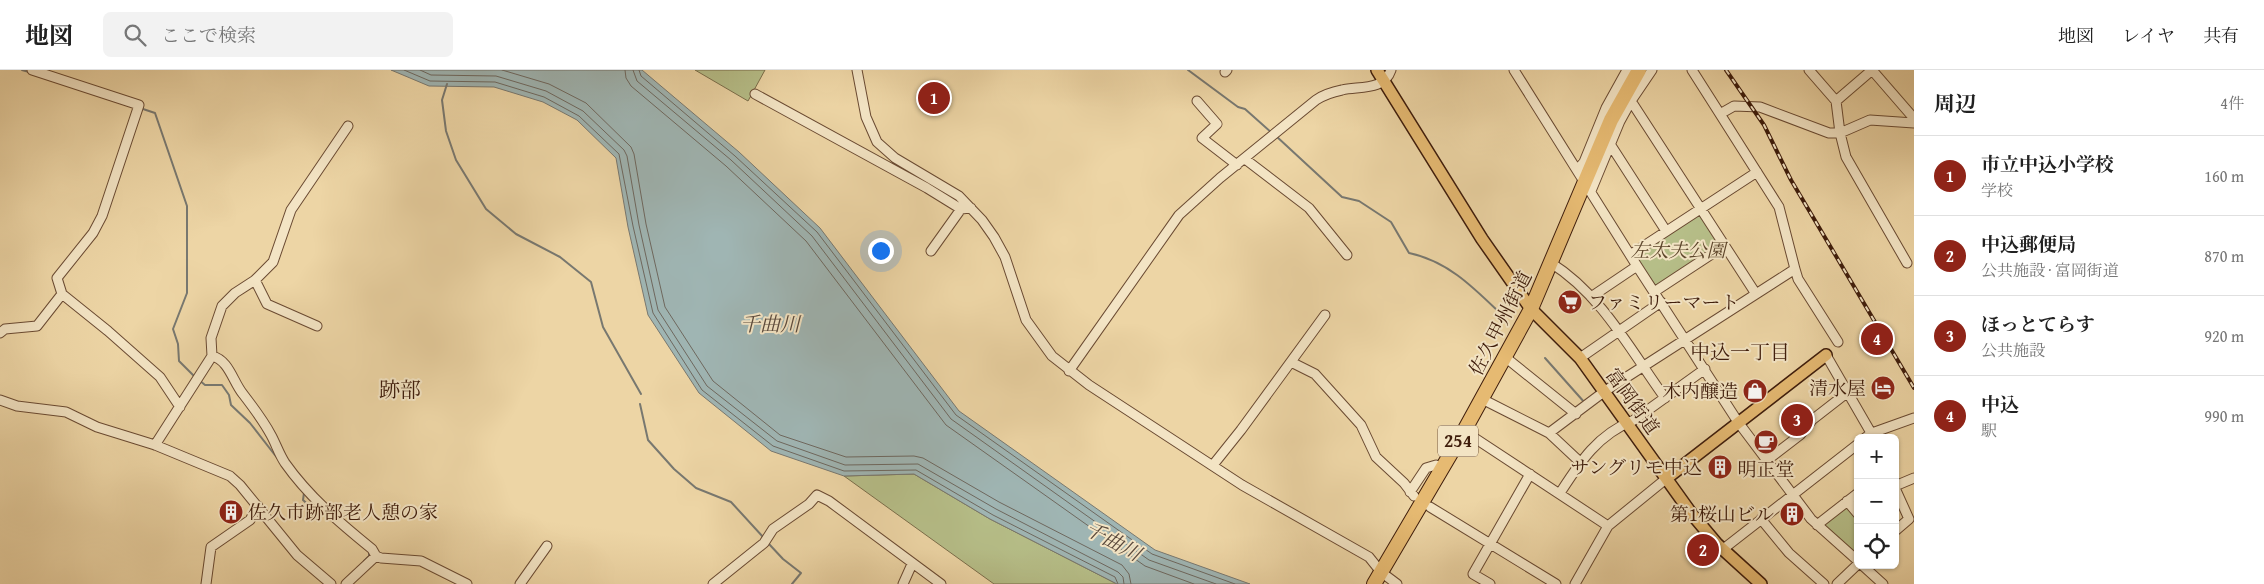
<!DOCTYPE html>
<html lang="ja">
<meta charset="utf-8">
<style>
:root{--surface:#fff;--page:#f2f2f2;--text:#222;--muted:#767676;--line:#e0e0e0;--accent:#8f2418}
body{margin:0;font-family:"Gentium Book Plus","Noto Serif JP",serif;background:var(--page);color:var(--text)}
.controls{position:absolute;right:15px;bottom:15px;display:grid;overflow:hidden;border-radius:8px;box-shadow:0 1px 4px #0004}
.controls button{width:45px;height:45px;display:grid;place-items:center;padding:0;border:0;border-bottom:1px solid var(--line);background:var(--surface);color:var(--text);font:25px sans-serif}
.you{position:absolute;left:880px;top:180px;width:18px;height:18px;margin:-12px;border:4px solid #fff;border-radius:50%;background:#1a73e8;box-shadow:0 0 0 8px #1a73e833}
.badge{display:grid;place-items:center;width:32px;height:32px;border-radius:50%;background:var(--accent);color:#fff;font-size:16px;font-weight:700}
.pin{position:absolute;translate:-50% -50%;border:2px solid #fff;box-shadow:0 1px 5px #0006}
.list{margin:0;padding:0;list-style:none}
h2{display:flex;justify-content:space-between;align-items:center;height:65px;margin:0;padding:0 20px;font-size:21px}
h2 small{font-size:16px;font-weight:400;color:var(--muted)}
.list li{display:grid;grid-template-columns:32px 1fr auto;gap:15px;align-items:center;box-sizing:border-box;height:80px;padding:0 20px;border-top:1px solid var(--line)}
.list b{display:block;font-size:19px;white-space:nowrap}
.list p{margin:0;font-size:16px;white-space:nowrap;color:var(--muted)}
.list em{font-size:16px;font-style:normal;color:var(--muted)}
.icon{flex:none;width:28px;height:28px;fill:none;stroke:currentColor;stroke-width:2;stroke-linecap:round;stroke-linejoin:round}
.map{position:relative;flex:none;width:1914px;height:514px;overflow:hidden}
header{display:flex;align-items:center;gap:30px;box-sizing:border-box;height:70px;padding:0 25px;background:var(--surface);border-bottom:1px solid var(--line)}
header strong{font-size:24px}
nav{display:flex;gap:28px;margin-inline-start:auto;font-size:18px}
.search{width:350px;height:45px;background:var(--page);display:flex;align-items:center;gap:12px;box-sizing:border-box;padding:0 18px;border-radius:8px;color:var(--muted);font-size:19px}
main{display:flex}
aside{flex:1;background:var(--surface)}
.map>svg:first-child{display:block}
.green{fill:#b6be88;stroke:#7a6d4a}
.water{fill:#9fb5b3;stroke:#787870}
.lines{fill:none;stroke-linecap:round;stroke-linejoin:round}
.shore{stroke:#6e685f;stroke-width:1}
.stream{stroke:#787870;stroke-width:2}
.minor-casing{stroke:#6a4a32;stroke-width:11}
.major-casing{stroke:#3e1c0b;stroke-width:14}
.highway-casing{stroke:#3e1c0b;stroke-width:16}
.minor{stroke:#f3e4c4;stroke-width:9}
.major{stroke:#e6ba72;stroke-width:11}
.highway{stroke:#e6ba72;stroke-width:14}
.rail-casing{stroke:#3e1c0b;stroke-width:4}
.rail{stroke:#f3e4c4;stroke-width:2;stroke-dasharray:5.5;stroke-linecap:butt}
.labels{text-anchor:middle;stroke-width:4;stroke-linejoin:round;paint-order:stroke}
.shield{fill:#f3e4c4;stroke:#745842;stroke-width:1}
.shield-label{font-size:18px;font-weight:bold;fill:#3e1c0b}
.park-label{font-size:19px;font-style:italic;fill:#5c442a;stroke:#f3e4c4}
.poi-label{font-size:19px;fill:#3e1c0b;stroke:#f3e4c4;text-anchor:end}
.street-label{font-size:19px;fill:#3e1c0b;stroke:#f3e4c4}
.water-label{font-size:20px;font-style:italic;fill:#5b4a3d;stroke:#f3e4c4}
.neighbourhood-label{font-size:20px;fill:#3e1c0b;stroke:#f3e4c4}
.quarter-label{font-size:21px;fill:#3e1c0b;stroke:#f3e4c4}
</style>
<header>
<strong>地図</strong>
<div class="search"><svg class="icon" aria-label="search" viewBox="0 0 24 24"><circle cx="10" cy="10" r="6"/><path d="M15 15l6 6"/></svg>ここで検索</div>
<nav><a>地図</a><a>レイヤ</a><a>共有</a></nav>
</header>
<main>
<div class="map">
<svg width="1914" height="514" viewBox="0 0 1914 514">
<rect width="100%" height="100%" fill="#edd5a5"/>
<filter id="stains"><feTurbulence type="fractalNoise" baseFrequency=".004" numOctaves="4"/><feColorMatrix values="0 0 0 0 .2 0 0 0 0 .09 0 0 0 0 .02 0 0 0 .5 -.17"/></filter>
<radialGradient id="worn" r=".72"><stop offset=".6" stop-color="#630" stop-opacity="0"/><stop offset="1" stop-color="#630" stop-opacity=".3"/></radialGradient>
<!-- green -->
<path class="green" d="M 695,0 L 765,0 L 748,31 Z
M 1697,144 L 1701,145 L 1720,174 L 1656,216 L 1637,189 L 1637,184 Z
M 914,404 L 990,449 L 1117,514 L 994,514 L 844,406 Z
M 1845,436 L 1848,437 L 1858,448 L 1858,485 L 1822,456 Z"/>
<!-- water -->
<path class="water" d="M 391,0 L 642,0 L 739,82 L 820,158 L 959,341 L 1155,480 L 1250,514 L 1117,514 L 990,449 L 914,404 L 844,406 L 771,381 L 699,323 L 648,245 L 628,157 L 616,88 L 577,50 L 543,32 L 494,17 L 429,16 Z"/>
<g class="lines">
<!-- shore -->
<path class="shore" d="M 404,0 L 430,11 L 495,12 L 544,27 L 579,46 L 619,84 L 633,156 L 653,243 L 702,320 L 773,376 L 844,401 L 916,400 L 993,445 L 1115,507 L 1118,514
M 420,0 L 431,5 L 496,6 L 546,21 L 583,41 L 624,80 L 627,86 L 639,155 L 658,240 L 707,316 L 777,371 L 845,395 L 918,394 L 996,439 L 1118,502 L 1123,507 L 1124,514
M 502,0 L 549,14 L 586,33 L 631,77 L 634,84 L 646,154 L 665,237 L 713,311 L 780,365 L 846,387 L 914,386 L 923,388 L 999,432 L 1122,495 L 1129,504 L 1131,514
M 625,0 L 626,8 L 631,16 L 726,96 L 806,171 L 946,355 L 1145,496 L 1194,514
M 633,0 L 637,11 L 731,90 L 812,166 L 951,349 L 1149,490 L 1216,514
M 639,0 L 641,6 L 735,86 L 817,162 L 956,345 L 1152,484 L 1235,514"/>
<!-- stream -->
<path class="stream" d="M 22,0 L 29,2
M 1188,0 L 1238,37 L 1245,39 L 1272,63
M 447,14 L 442,30 L 446,61 L 456,90 L 486,139 L 516,164 L 560,187 L 591,212 L 603,257 L 641,324
M 140,38 L 155,43 L 187,136 L 187,223 L 173,259 L 178,274 L 179,291 L 195,307
M 1276,66 L 1342,127 L 1359,131 L 1391,152 L 1409,183 C 1448,191 1474,218 1502,245
M 1545,288 L 1585,333
M 199,310 L 205,315 L 222,315 L 229,325 L 231,335 L 250,353 L 278,389
M 640,334 L 648,370 L 674,399 L 696,418 L 731,432 L 764,468
M 304,423 L 303,430 L 314,440 L 329,447
M 769,474 L 783,489 L 801,503 L 792,514
M 364,491 L 369,486 L 369,481"/>
<defs>
<path id="minor" d="M 32,0 L 139,35 L 102,146 L 93,163 L 57,208 L 62,224 L 108,261 L 160,307 L 180,337
M 857,0 L 866,47 L 877,72 L 895,88 L 959,126 L 982,150 L 994,167 L 1005,187 L 1026,250 L 1052,286 L 1089,315 L 1242,415 L 1369,487 L 1381,502 L 1397,514
M 1514,0 L 1637,196 L 1738,352 L 1811,449 L 1858,491
M 1652,0 L 1631,31 L 1756,224
M 1692,0 L 1720,44 L 1734,36 L 1760,37 L 1829,63 L 1840,63 L 1836,31 L 1809,0
M 1872,0 L 1911,45 L 1914,53
M 1225,2 L 1227,0
M 755,24 L 927,118 L 961,139 L 971,138
M 1197,31 L 1217,54 L 1202,68 L 1237,95
M 1836,31 L 1872,0
M 1720,44 L 1779,137 L 1795,199
M 1610,74 L 1666,161
M 1245,89 L 1309,138 L 1347,185
M 1578,99 L 1584,92 L 1606,38 L 1627,0
M 1591,121 L 1620,51 L 1631,31
M 931,181 L 961,139
M 1630,185 L 1757,102
M 1551,193 C 1601,224 1631,281 1665,328
M 1907,193 L 1846,87 L 1840,63 L 1870,50 L 1914,53
M 255,210 L 267,234 L 317,256
M 1654,222 L 1724,176
M 1591,227 L 1637,196
M 0,263 L 5,259 L 37,256 L 62,224
M 1826,285 L 1874,368
M 212,286 C 229,290 233,312 243,324 C 253,337 263,350 271,365 C 276,374 279,384 285,393 C 309,427 340,453 372,479 L 376,486 L 381,488 L 421,491 L 467,514
M 1505,287 L 1576,344
M 1580,288 L 1661,232
M 1291,292 L 1315,304 L 1361,355 L 1376,387 L 1404,413 L 1414,426
M 1069,301 L 1179,145 L 1220,108 L 1316,30 C 1325,24 1332,22 1342,20 C 1359,16 1384,21 1391,0
M 1482,329 L 1549,363 L 1580,392
M 0,330 L 17,336 L 66,342 L 97,357 L 155,375 L 230,406 L 240,415 L 297,485 L 331,514
M 1464,361 L 1608,456
M 1549,363 L 1605,321 L 1795,199 L 1798,209 L 1838,272
M 1865,368 L 1872,363 L 1914,348
M 155,375 L 212,286 L 211,268 L 222,236 L 235,223 L 255,210 L 273,192 L 291,140 L 348,56
M 1766,391 L 1800,365 L 1812,350 L 1848,322
M 1213,395 L 1241,360 L 1325,245
M 1895,416 L 1914,408
M 1895,418 L 1909,449 L 1895,461
M 1410,422 L 1426,398 L 1436,395 L 1442,399
M 1560,423 C 1580,392 1597,365 1634,350 L 1705,299
M 1847,431 L 1858,444
M 1430,437 L 1556,514
M 1761,449 L 1789,483 L 1824,514
M 1817,455 L 1858,423
M 1722,480 L 1858,374
M 1862,495 L 1883,514
M 206,514 L 211,477 L 250,450 L 258,436
M 346,514 L 376,486
M 520,514 L 547,476
M 713,514 L 764,473 L 773,459 L 809,434 L 817,425 L 829,431 L 941,514
M 903,514 L 912,494
M 1490,514 L 1473,504 L 1530,404
M 1575,514 L 1608,456 L 1667,408
M 1837,514 L 1858,494"/>
<path id="major" d="M 1377,0 L 1482,169 L 1531,239 L 1580,288 L 1691,443 L 1717,474 L 1761,514
M 1667,408 L 1826,285"/>
<path id="highway" d="M 1374,514 L 1464,361 L 1531,239 L 1611,50 L 1639,0"/>
</defs>
<!-- minor casing -->
<use href="#minor" class="minor-casing"/>
<!-- major casing -->
<use href="#major" class="major-casing"/>
<!-- highway casing -->
<use href="#highway" class="highway-casing"/>
<!-- minor -->
<use href="#minor" class="minor"/>
<!-- major -->
<use href="#major" class="major"/>
<!-- highway -->
<use href="#highway" class="highway"/>
<defs>
<path id="rail" d="M 1726,0 L 1764,55 L 1791,110 L 1914,318"/>
</defs>
<!-- rail casing -->
<use href="#rail" class="rail-casing"/>
<!-- rail -->
<use href="#rail" class="rail"/>
</g>
<!-- icons -->
<defs>
<symbol id="supermarket-disc" viewBox="-11 -11 22 22"><circle r="9.5" fill="#8f2418" stroke="#f3e4c4"/><path d="M-6-5.5h2.5l.6 2H6L4.5 2H-2.5L-4.4-4H-6ZM-1.5 3.2a1.3 1.3 0 1 0 .1 0ZM3 3.2a1.3 1.3 0 1 0 .1 0Z" fill="#fff"/></symbol>
<symbol id="hotel-disc" viewBox="-11 -11 22 22"><circle r="9.5" fill="#8f2418" stroke="#f3e4c4"/><path d="M-6-4.5h1.5V1H6V5H4.5V3h-9V5H-6ZM-4 0a1.8 1.8 0 1 1 3.6 0ZM.5 0V-2.5h3Q6-2.5 6 0Z" fill="#fff"/></symbol>
<symbol id="shop-disc" viewBox="-11 -11 22 22"><circle r="9.5" fill="#8f2418" stroke="#f3e4c4"/><path d="M-5-2.5h2.3a2.7 3.5 0 0 1 5.4 0H5L5.5 6h-11ZM-1.5-2.5h3a1.5 2.3 0 0 0-3 0Z" fill="#fff"/></symbol>
<symbol id="cafe-disc" viewBox="-11 -11 22 22"><circle r="9.5" fill="#8f2418" stroke="#f3e4c4"/><path d="M-5.5-4.5H6V0H3Q3 3.5 0 3.5H-2.5Q-5.5 3.5-5.5 0ZM3-3.2v2h1.7v-2ZM-6 4.5H4V6H-6Z" fill="#fff"/></symbol>
<symbol id="building-disc" viewBox="-11 -11 22 22"><circle r="9.5" fill="#8f2418" stroke="#f3e4c4"/><path d="M-4-6H4V6H1V3H-1V6H-4ZM-2.5-4.3h1.7v1.8h-1.7ZM.8-4.3h1.7v1.8H.8ZM-2.5-1h1.7V.8h-1.7ZM.8-1h1.7V.8H.8Z" fill="#fff"/></symbol>
</defs>
<g fill-rule="evenodd">
<use href="#supermarket-disc" x="1556" y="218" width="28" height="28"/>
<use href="#hotel-disc" x="1869" y="304" width="28" height="28"/>
<use href="#shop-disc" x="1741" y="307" width="28" height="28"/>
<use href="#cafe-disc" x="1752" y="358" width="28" height="28"/>
<use href="#building-disc" x="1706" y="383" width="28" height="28"/>
<use href="#building-disc" x="217" y="428" width="28" height="28"/>
<use href="#building-disc" x="1778" y="430" width="28" height="28"/>
</g>
<g class="labels">
<!-- shield labels -->
<rect class="shield" x="1438" y="355.5" width="40" height="31" rx="4"/>
<g class="shield-label">
<text x="1458" y="377">254</text>
</g>
<!-- park labels -->
<g class="park-label">
<text x="1678" y="187">左太夫公園</text>
</g>
<!-- poi labels -->
<g class="poi-label">
<text x="1588" y="239" text-anchor="start">ファミリーマート</text>
<text x="1866" y="325">清水屋</text>
<text x="1738" y="328">木内醸造</text>
<text x="1702" y="404">サングリモ中込</text>
<text x="1766" y="406" text-anchor="middle">明正堂</text>
<text x="248" y="449" text-anchor="start">佐久市跡部老人憩の家</text>
<text x="1774" y="451">第1桜山ビル</text>
</g>
<!-- street labels -->
<g class="street-label">
<text transform="translate(1500 253) rotate(-63)" y="7">佐久甲州街道</text>
<text transform="translate(1633 331) rotate(54)" y="7">富岡街道</text>
</g>
<!-- water labels -->
<g class="water-label">
<text x="770" y="261">千曲川</text>
<text transform="translate(1113 471) rotate(28)" y="7">千曲川</text>
</g>
<!-- neighbourhood labels -->
<g class="neighbourhood-label">
<text x="1740" y="289">中込一丁目</text>
</g>
<!-- quarter labels -->
<g class="quarter-label">
<text x="400" y="327">跡部</text>
</g>
</g>
<rect width="100%" height="100%" filter="url(#stains)"/>
<rect width="100%" height="100%" fill="url(#worn)"/>
</svg>
<div class="controls">
<button>+</button>
<button>−</button>
<button><svg class="icon" aria-label="locate" viewBox="0 0 24 24"><circle cx="12" cy="12" r="6"/><path d="M12 2v4M12 18v4M2 12h4M18 12h4"/></svg></button>
</div>
<div class="you"></div>
<div class="pin badge" style="left:934px;top:28px">1</div>
<div class="pin badge" style="left:1703px;top:480px">2</div>
<div class="pin badge" style="left:1797px;top:350px">3</div>
<div class="pin badge" style="left:1877px;top:269px">4</div>
</div>
<aside>
<h2>周辺<small>4件</small></h2>
<ul class="list">
<li><span class="badge">1</span><div><b>市立中込小学校</b><p>学校</p></div><em>160 m</em></li>
<li><span class="badge">2</span><div><b>中込郵便局</b><p>公共施設 · 富岡街道</p></div><em>870 m</em></li>
<li><span class="badge">3</span><div><b>ほっとてらす</b><p>公共施設</p></div><em>920 m</em></li>
<li><span class="badge">4</span><div><b>中込</b><p>駅</p></div><em>990 m</em></li>
</ul>
</aside>
</main>
